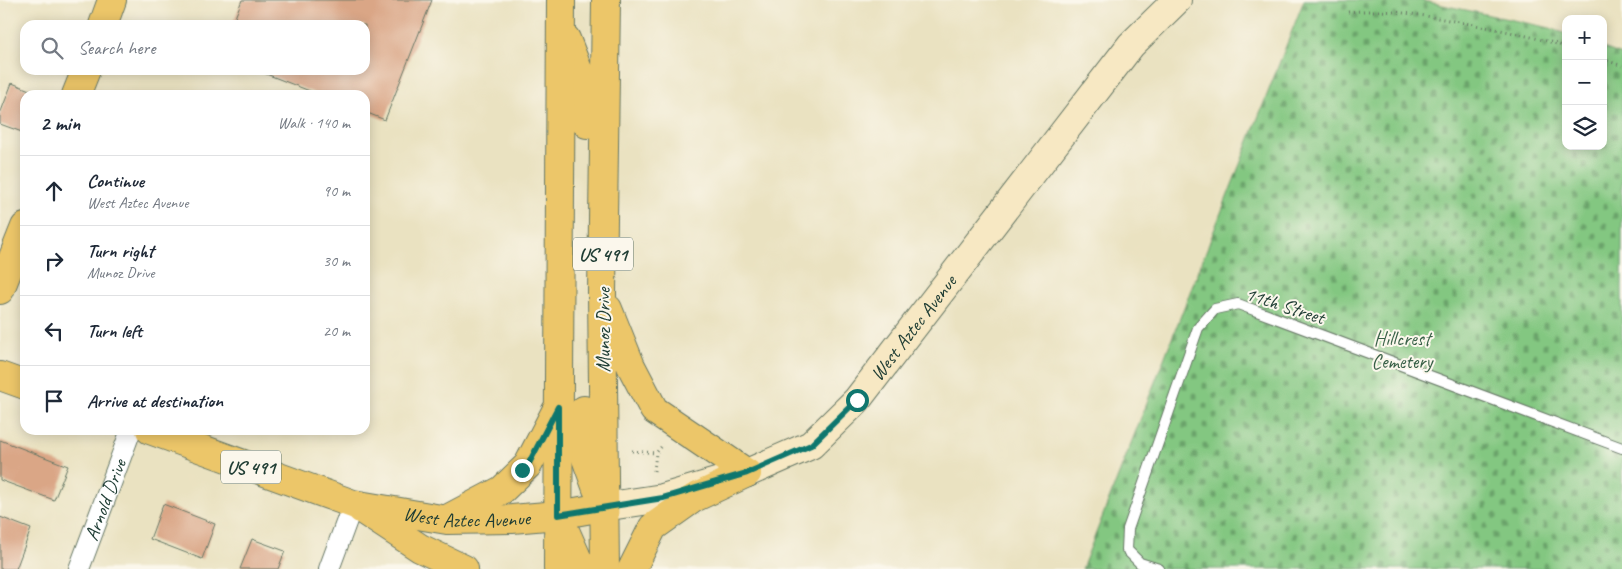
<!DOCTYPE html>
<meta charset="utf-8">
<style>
:root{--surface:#fff;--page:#f2f2f3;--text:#1f2937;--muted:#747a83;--line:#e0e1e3}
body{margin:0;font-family:Caveat,sans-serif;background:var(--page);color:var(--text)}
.controls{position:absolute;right:15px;top:15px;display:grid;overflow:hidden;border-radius:10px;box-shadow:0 2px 12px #0003}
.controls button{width:45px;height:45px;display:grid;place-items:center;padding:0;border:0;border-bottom:1px solid var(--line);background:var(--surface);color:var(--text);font:25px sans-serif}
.stop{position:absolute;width:15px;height:15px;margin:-11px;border:4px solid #0f766e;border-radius:50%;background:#fff}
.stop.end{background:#0f766e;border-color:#fff;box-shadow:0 1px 5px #0008}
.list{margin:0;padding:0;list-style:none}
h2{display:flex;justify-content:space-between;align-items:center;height:65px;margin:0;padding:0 20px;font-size:21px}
h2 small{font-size:16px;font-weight:400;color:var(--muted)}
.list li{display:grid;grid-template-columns:32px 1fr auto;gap:15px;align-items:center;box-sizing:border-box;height:70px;padding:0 20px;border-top:1px solid var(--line)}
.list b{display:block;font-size:19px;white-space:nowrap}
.list p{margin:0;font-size:16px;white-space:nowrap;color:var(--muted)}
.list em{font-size:16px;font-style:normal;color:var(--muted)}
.icon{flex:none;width:28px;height:28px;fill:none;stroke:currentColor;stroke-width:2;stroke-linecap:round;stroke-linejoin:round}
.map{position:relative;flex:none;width:1622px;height:569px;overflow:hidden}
.search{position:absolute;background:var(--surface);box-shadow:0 2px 12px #0003;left:20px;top:20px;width:350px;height:55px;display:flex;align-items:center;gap:12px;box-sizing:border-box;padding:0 18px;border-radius:15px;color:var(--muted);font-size:19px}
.panel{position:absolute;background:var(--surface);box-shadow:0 2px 12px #0003;left:20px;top:90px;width:350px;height:345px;border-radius:15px}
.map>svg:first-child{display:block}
.cemetery{fill:url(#cemetery-stones);stroke:#51825a}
.building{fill:#daa686}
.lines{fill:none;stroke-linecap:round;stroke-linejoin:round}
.lane-casing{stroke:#667765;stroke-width:12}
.street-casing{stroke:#667765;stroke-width:22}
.secondary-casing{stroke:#667765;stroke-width:30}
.primary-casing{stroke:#667765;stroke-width:30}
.path{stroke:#667765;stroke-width:3;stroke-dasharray:1 4;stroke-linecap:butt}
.lane{stroke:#fff;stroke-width:10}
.street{stroke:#fff;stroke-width:20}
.secondary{stroke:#f7e8c3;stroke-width:28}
.primary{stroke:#ecc669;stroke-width:28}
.route{stroke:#0f766e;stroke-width:6}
.labels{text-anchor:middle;stroke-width:4;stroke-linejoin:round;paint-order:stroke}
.shield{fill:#fbf7ec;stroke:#61756b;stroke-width:1}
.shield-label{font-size:19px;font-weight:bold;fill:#1f3d34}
.street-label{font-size:20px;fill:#1f3d34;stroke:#fbf7ec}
.park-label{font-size:20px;fill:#386047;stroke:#fbf7ec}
</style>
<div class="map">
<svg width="1622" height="569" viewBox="0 0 1622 569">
<defs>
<pattern id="cemetery-stones" width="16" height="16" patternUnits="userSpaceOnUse" patternTransform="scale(1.25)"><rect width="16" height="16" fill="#83c781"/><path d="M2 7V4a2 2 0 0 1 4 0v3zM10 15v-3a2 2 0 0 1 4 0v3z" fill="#6ba36a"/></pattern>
</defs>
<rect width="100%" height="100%" fill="#fbf7ec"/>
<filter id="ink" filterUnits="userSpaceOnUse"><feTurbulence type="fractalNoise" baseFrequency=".02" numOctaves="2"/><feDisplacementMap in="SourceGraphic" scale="10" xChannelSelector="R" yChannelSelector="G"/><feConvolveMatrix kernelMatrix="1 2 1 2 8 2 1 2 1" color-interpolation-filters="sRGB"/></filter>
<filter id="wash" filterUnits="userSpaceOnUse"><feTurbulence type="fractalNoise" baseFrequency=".0096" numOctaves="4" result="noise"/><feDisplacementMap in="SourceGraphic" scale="20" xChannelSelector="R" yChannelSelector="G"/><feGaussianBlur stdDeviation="1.12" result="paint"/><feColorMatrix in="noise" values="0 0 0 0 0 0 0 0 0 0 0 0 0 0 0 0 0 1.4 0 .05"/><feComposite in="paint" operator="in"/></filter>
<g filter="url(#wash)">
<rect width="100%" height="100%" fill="#eae2c1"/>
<!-- cemetery -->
<path class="cemetery" d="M 1304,0 L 1419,0 L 1550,28 L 1566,34 L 1566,146 L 1603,146 L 1603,48 L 1622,55 L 1622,569 L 1082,569 Z"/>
<g id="blocks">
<!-- building -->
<path class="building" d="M 242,0 L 432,0 L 385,120 L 365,112 L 365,95 L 320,95 L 256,70 L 365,70 L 365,25 L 232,25 Z
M 12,83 L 37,93 L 25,95 L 25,125 L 22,132 L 0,124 L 0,114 Z
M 0,440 L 68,466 L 54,500 L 0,480 Z
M 163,504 L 215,524 L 202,559 L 150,539 Z
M 0,517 L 31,529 L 16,569 L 0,569 Z
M 252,539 L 285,551 L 278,569 L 240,569 Z"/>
</g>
</g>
<g filter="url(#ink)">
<use href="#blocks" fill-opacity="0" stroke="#667765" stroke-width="1"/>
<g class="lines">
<defs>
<path id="lane" d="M 1159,569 L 1140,563 L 1127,550 L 1128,529 L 1198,328 L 1215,309 L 1238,304 L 1622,448"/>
<g id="street">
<path id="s1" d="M 79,569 L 131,430"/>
<path d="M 329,569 L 353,504"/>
</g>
<g id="secondary">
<path id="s2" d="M 603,507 L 663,498 L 747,473 L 811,445 L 857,400 L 1131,45 L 1177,0"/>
</g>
<g id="primary">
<path d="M 103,25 L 112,0"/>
<path d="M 566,39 L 586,90 L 587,124"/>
<path d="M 76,95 L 86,70"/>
<path d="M 0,290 L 25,227"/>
<path d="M 608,309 L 631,366 L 654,410 L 747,473"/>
<path d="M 0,376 L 25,385"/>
<path d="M 584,410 L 584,453 L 597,489"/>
<path id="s3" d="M 150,430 L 353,504 L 447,520 L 512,519 L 558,515 L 603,507"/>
<path d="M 361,509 L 420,548 L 464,569"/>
<path d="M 449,518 L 502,490 L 528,465 L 556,411"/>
<path d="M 563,526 L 582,569"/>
<path d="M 558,569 L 561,0"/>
<path d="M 605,569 L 602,293 L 606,0"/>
<path d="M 632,569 L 653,527 L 694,498 L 747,473"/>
</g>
</defs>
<!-- lane casing -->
<use href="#lane" class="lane-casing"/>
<!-- street casing -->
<use href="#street" class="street-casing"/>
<!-- secondary casing -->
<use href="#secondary" class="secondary-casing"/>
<!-- primary casing -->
<use href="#primary" class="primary-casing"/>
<!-- path -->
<path class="path" d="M 1348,12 C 1388,8 1426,16 1465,23 C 1500,30 1533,36 1566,47
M 1603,59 L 1622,66
M 632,451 L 656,453
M 654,471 L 656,453 L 662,446"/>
<!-- lane -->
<use href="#lane" class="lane"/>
<!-- street -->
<use href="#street" class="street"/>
<!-- secondary -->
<use href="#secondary" class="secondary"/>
<!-- primary -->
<use href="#primary" class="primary"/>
</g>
</g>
<g class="lines" filter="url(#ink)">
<!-- route -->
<path class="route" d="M 522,470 L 528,465 L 558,407 L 558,515 L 663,498 L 747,473 L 811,445 L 857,400"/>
</g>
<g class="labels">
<!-- shield labels -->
<g class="shield">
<rect x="573" y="237.5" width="60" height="33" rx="4"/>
<rect x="221" y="450.5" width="60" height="33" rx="4"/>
</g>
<g class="shield-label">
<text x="603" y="261">US 491</text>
<text x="251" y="474">US 491</text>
</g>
<!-- street labels -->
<g class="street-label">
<text transform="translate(1285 305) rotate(18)" y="7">11th Street</text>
<text dy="7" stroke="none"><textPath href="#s2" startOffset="374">West Aztec Avenue</textPath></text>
<text transform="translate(603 330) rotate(-90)" y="7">Munoz Drive</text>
<text dy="7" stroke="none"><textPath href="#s1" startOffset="74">Arnold Drive</textPath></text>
<text dy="7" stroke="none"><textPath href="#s3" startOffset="331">West Aztec Avenue</textPath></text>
</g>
<!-- park labels -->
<g class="park-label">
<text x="1402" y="345">Hillcrest<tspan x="1402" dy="23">Cemetery</tspan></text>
</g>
</g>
</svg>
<div class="controls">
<button>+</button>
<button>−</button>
<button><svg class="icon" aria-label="layers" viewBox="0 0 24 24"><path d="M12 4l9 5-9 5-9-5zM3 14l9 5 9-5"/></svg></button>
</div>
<div class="stop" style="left:857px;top:400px"></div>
<div class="stop end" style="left:522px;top:470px"></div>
<div class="search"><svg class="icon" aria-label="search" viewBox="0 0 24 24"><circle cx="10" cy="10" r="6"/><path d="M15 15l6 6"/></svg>Search here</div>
<section class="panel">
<h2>2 min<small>Walk · 140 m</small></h2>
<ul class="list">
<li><svg class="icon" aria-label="ahead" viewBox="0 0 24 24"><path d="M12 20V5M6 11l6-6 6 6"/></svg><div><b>Continue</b><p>West Aztec Avenue</p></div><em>90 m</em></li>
<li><svg class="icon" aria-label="right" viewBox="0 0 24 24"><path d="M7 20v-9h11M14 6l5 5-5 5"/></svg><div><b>Turn right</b><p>Munoz Drive</p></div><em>30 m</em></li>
<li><svg class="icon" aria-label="left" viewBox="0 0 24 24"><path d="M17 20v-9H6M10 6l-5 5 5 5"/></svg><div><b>Turn left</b></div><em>20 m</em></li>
<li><svg class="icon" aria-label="arrive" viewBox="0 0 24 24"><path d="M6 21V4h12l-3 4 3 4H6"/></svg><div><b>Arrive at destination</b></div></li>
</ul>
</section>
</div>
